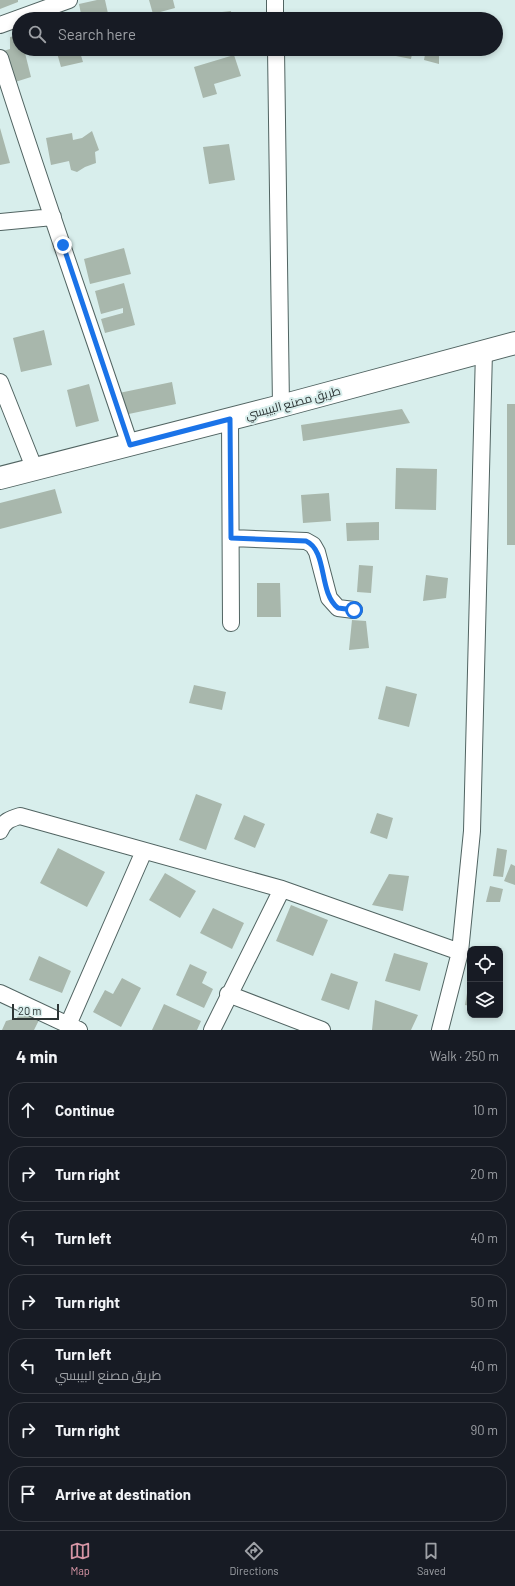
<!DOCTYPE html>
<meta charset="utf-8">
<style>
:root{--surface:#171b24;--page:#20242c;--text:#f1f3f6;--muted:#9ea1a6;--line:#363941;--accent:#d695a5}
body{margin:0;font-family:Barlow,Cairo,sans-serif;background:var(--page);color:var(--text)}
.controls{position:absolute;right:12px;bottom:12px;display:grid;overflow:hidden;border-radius:8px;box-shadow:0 2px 6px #0003}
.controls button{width:36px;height:36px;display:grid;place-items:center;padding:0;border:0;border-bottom:1px solid var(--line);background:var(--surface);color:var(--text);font:20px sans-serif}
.scale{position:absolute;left:12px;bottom:10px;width:47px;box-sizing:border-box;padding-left:4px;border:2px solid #2d3535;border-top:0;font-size:11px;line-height:14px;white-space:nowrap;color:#2d3535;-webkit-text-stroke:3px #d8eeec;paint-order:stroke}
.stop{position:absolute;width:12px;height:12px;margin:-9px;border:3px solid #1a73e8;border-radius:50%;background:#fff}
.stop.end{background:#1a73e8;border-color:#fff;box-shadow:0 1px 4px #0008}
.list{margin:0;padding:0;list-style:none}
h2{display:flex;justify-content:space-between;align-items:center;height:52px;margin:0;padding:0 16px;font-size:17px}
h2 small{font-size:13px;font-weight:400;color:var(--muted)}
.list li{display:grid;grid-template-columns:26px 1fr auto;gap:12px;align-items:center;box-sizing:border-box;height:56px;margin:0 8px 8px;padding:0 8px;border:1px solid var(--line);border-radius:16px}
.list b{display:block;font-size:15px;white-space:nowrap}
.list p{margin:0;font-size:13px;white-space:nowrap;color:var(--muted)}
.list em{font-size:13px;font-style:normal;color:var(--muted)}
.icon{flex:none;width:22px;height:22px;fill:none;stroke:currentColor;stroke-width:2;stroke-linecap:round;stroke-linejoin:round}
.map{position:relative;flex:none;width:515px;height:1030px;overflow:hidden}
.search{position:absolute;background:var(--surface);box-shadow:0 2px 6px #0003;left:12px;right:12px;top:12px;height:44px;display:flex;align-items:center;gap:10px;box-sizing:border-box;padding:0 14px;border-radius:22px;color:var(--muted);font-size:15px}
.sheet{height:500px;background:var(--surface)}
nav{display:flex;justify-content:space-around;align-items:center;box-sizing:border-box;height:56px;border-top:1px solid var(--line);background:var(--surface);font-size:11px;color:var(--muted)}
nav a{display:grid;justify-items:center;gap:2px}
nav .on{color:var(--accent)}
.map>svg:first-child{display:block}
.building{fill:#a8b7ac}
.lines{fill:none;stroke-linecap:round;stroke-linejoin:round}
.street-casing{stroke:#516462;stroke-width:18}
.secondary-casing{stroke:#516462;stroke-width:24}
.street{stroke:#fff;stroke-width:16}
.secondary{stroke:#fff;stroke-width:22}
.route{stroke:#1a73e8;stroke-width:5}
.labels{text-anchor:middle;stroke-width:4;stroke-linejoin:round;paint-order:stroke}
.street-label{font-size:12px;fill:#2d3535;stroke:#d8eeec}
</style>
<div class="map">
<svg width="515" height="1030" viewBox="0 0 515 1030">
<rect width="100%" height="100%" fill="#d8eeec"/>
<!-- building -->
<path class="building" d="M 0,0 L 18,0 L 18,2 L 0,9 Z
M 97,0 L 105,0 L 109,18 L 82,19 L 79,4 Z
M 149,0 L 173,0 L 175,8 L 153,14 Z
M 231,11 L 232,19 L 204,19 L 204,14 Z
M 171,14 L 172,19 L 156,19 Z
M 19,35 L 19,49 L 24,49 L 31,77 L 12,83 L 3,51 L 10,49 L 10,37 Z
M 61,49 L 79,49 L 83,62 L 61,67 L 57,53 L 62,52 Z
M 109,49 L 119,49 L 120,50 L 110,52 Z
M 397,49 L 413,49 L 411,59 L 396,56 Z
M 426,49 L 439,49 L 439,64 L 424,60 Z
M 234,55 L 241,76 L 214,84 L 217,94 L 203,98 L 194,67 Z
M 0,128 L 10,163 L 0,165 Z
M 92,131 L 99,150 L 95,152 L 96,163 L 85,167 L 77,172 L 71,170 L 69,161 L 51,165 L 46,138 L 72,133 L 73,140 L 82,138 Z
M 229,144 L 235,180 L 209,184 L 203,147 Z
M 124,248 L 131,274 L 90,284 L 84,259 Z
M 124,283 L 135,325 L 105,333 L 101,319 L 123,313 L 123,308 L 101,314 L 95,291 Z
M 44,330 L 52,365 L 21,372 L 13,338 Z
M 172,382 L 176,404 L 124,415 L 119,393 Z
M 89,384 L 99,421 L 76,427 L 67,390 Z
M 507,404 L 515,404 L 515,545 L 507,545 Z
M 402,409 L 410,423 L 303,441 L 301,425 Z
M 396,468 L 437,469 L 436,510 L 395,509 Z
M 55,489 L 62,513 L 0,529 L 0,503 Z
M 329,493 L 331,521 L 303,523 L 301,495 Z
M 379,522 L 379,540 L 347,541 L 346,523 Z
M 359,565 L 373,566 L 371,593 L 357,592 Z
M 426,575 L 448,578 L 446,598 L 423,601 Z
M 257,583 L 280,583 L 281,617 L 257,617 Z
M 352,620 L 366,621 L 369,648 L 349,650 Z
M 194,685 L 226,692 L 222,710 L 189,703 Z
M 386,686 L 417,694 L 409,727 L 378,719 Z
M 196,794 L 222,804 L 206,850 L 179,840 Z
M 377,813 L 393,818 L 387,839 L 370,833 Z
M 244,815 L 265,824 L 255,848 L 234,839 Z
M 58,848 L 105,872 L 87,907 L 40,883 Z
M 497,848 L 507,850 L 503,877 L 493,876 Z
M 511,864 L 515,866 L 515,885 L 504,881 Z
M 165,873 L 196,891 L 180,918 L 149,900 Z
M 389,874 L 409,876 L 403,911 L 372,905 Z
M 490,886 L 503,889 L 500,902 L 486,902 Z
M 291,905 L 328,920 L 313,956 L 276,941 Z
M 213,908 L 244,923 L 232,949 L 200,933 Z
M 394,953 L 428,963 L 420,991 L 385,981 Z
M 39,956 L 71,971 L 62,993 L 29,980 Z
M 190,964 L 207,972 L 202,983 L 213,989 L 204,1008 L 176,995 Z
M 331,973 L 358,982 L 349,1010 L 321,1000 Z
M 122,978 L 141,988 L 121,1027 L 93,1012 L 105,990 L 113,994 Z
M 469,981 L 470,981 L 470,1006 L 465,1005 Z
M 375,1000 L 418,1015 L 411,1030 L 372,1030 Z
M 164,1004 L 201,1021 L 197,1030 L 152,1030 Z
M 20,1012 L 39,1020 L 34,1030 L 2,1030 L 6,1021 L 17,1018 Z"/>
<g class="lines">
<defs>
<path id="street" d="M 275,0 L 275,19
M 0,25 L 69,0
M 276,49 L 281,406
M 0,58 C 41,188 87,316 130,445
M 0,222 L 53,217
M 0,382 L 35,470
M 230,419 L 231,623
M 231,538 L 306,541 L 313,545 L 317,552 L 329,598 L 338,608 L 354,610
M 0,831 C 4,821 10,819 20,816 L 282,889 L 460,952
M 0,993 L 79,1030
M 228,994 L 322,1030
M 68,1025 L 144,851
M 212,1030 L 282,889
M 440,1030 L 460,952 L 472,831 L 484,351"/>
<path id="secondary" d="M 0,478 L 281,406 L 515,343"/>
</defs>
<!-- street casing -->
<use href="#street" class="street-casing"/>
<!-- secondary casing -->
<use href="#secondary" class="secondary-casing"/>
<!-- street -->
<use href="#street" class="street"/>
<!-- secondary -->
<use href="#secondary" class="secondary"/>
</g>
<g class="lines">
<!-- route -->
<path class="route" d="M 63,245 L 130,445 L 230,419 L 231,538 L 306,541 C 328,551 318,592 338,608 L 354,610"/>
</g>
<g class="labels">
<!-- street labels -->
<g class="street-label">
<text transform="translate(293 403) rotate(-15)" y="4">طريق مصنع البيبسي</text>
</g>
</g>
</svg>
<div class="controls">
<button><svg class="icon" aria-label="locate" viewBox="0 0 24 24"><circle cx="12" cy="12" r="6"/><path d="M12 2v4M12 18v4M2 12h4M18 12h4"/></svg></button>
<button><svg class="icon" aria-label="layers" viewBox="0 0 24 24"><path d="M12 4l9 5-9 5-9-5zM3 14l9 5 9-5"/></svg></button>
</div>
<div class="scale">20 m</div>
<div class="stop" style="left:354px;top:610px"></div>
<div class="stop end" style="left:63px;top:245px"></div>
<div class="search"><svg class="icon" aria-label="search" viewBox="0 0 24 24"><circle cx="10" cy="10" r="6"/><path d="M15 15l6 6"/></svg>Search here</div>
</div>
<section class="sheet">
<h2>4 min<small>Walk · 250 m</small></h2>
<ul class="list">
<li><svg class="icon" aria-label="ahead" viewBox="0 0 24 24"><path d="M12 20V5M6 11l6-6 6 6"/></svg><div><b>Continue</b></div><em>10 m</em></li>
<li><svg class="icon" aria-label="right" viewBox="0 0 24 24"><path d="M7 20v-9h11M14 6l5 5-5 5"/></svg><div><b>Turn right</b></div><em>20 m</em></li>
<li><svg class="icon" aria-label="left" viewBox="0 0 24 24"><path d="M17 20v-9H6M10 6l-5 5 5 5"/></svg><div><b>Turn left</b></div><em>40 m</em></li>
<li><svg class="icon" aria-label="right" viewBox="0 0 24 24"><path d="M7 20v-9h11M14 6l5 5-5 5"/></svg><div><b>Turn right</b></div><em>50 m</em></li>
<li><svg class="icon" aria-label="left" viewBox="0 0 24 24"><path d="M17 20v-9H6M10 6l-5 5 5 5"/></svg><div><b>Turn left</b><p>طريق مصنع البيبسي</p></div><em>40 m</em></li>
<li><svg class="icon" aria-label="right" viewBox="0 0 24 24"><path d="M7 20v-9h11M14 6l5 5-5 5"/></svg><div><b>Turn right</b></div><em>90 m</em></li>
<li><svg class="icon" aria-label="arrive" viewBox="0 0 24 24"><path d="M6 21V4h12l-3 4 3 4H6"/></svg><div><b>Arrive at destination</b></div></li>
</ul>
</section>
<nav>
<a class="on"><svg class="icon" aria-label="map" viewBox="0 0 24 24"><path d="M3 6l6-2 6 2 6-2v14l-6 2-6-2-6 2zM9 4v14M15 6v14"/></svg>Map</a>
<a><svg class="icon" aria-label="directions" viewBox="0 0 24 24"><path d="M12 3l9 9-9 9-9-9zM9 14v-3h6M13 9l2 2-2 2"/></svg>Directions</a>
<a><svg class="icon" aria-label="saved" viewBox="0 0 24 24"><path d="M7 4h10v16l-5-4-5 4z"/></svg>Saved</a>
</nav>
